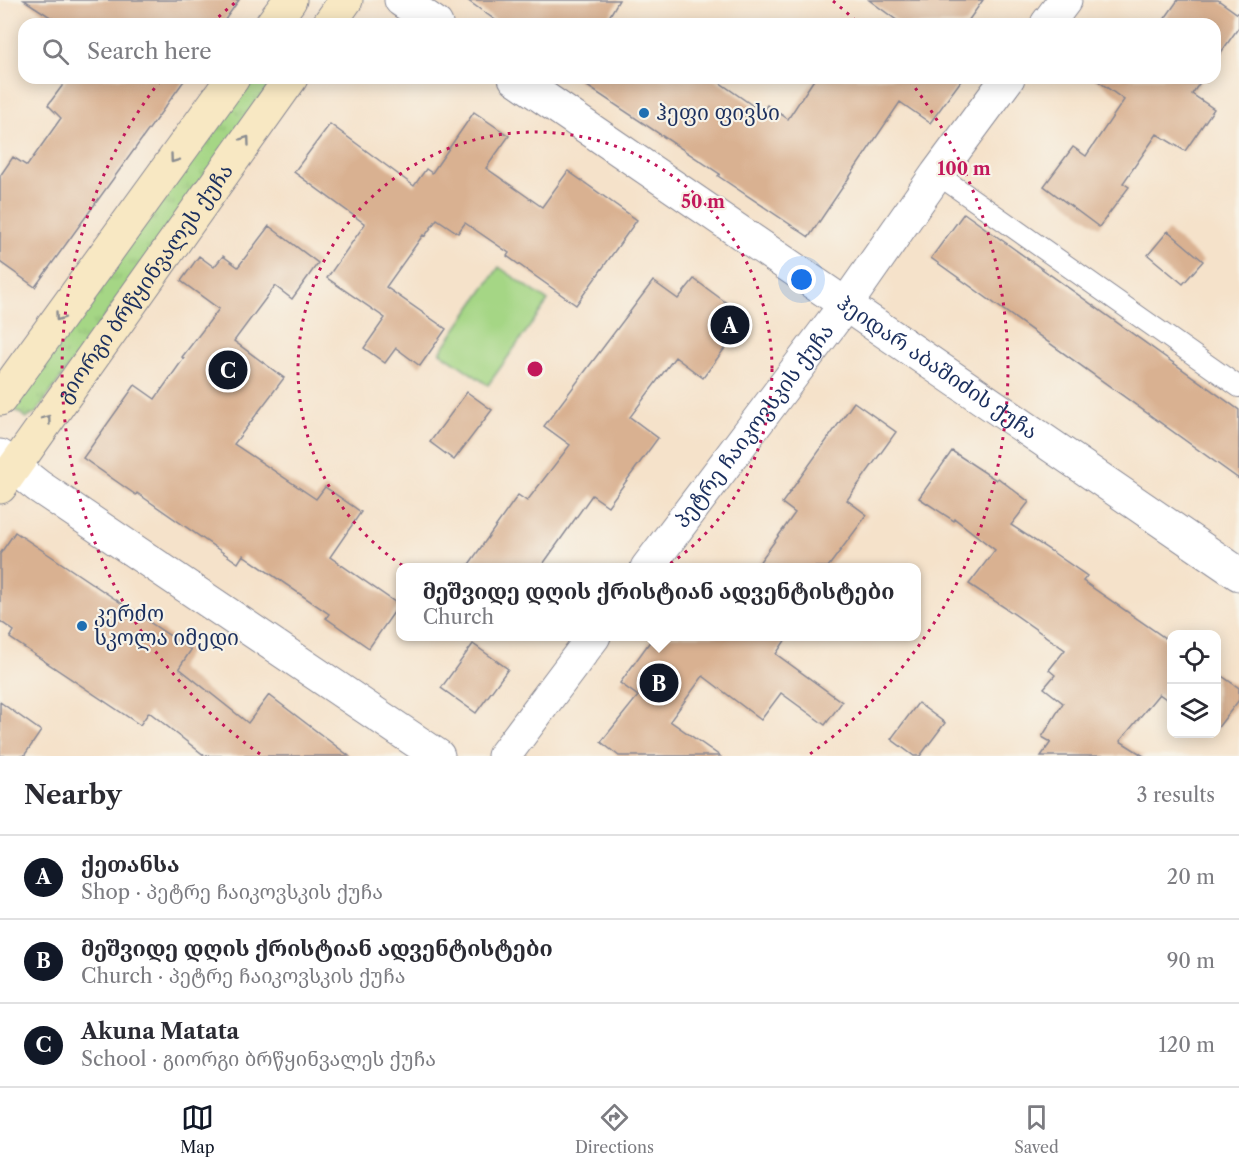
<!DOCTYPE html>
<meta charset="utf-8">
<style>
:root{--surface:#fff;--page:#f7f7f7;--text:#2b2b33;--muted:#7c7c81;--line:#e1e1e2;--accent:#111827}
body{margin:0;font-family:"Libre Caslon Text","Noto Serif Georgian",serif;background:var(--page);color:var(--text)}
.controls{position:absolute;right:18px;bottom:18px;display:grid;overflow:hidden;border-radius:12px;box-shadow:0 3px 15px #0003}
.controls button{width:54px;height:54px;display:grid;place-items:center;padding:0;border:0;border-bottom:2px solid var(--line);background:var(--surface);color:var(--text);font:30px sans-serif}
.you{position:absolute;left:802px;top:280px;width:21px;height:21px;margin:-15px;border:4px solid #fff;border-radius:50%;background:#1a73e8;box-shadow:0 0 0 9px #1a73e833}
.badge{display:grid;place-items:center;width:39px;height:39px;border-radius:50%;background:var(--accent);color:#fff;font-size:20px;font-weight:700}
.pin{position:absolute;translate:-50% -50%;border:3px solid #fff;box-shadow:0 2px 6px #0006}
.popup{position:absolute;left:396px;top:563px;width:525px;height:78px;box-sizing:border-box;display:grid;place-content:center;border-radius:12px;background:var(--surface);filter:drop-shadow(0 2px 4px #0005);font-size:20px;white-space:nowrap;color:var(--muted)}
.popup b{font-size:22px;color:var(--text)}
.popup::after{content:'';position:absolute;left:50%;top:100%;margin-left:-12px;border:12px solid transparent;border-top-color:var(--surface)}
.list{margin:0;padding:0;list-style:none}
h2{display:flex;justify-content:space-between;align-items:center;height:78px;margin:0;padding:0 24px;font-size:26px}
h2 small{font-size:20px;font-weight:400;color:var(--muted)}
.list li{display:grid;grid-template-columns:39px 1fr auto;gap:18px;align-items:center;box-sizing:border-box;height:84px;padding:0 24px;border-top:2px solid var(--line)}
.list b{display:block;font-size:22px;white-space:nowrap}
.list p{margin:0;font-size:20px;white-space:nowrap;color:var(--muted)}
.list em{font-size:20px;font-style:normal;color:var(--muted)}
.icon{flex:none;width:33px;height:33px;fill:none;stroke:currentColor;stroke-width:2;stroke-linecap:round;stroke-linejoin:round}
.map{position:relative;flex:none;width:1239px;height:756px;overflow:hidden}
.search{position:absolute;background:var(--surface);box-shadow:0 3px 15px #0003;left:18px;right:18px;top:18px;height:66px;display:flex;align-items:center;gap:15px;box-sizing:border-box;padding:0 21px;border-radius:18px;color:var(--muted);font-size:22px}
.sheet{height:330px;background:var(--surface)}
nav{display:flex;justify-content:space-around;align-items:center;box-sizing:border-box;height:84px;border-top:2px solid var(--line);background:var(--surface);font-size:16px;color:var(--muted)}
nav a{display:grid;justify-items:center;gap:3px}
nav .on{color:var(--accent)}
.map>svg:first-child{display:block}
.grass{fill:url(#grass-tufts);stroke:#608272;stroke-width:1.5}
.pitch{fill:#a5d685;stroke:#608272;stroke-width:1.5}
.building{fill:#d9b191}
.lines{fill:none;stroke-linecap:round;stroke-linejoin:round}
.lane-casing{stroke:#888894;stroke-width:22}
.street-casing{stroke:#888894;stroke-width:35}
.secondary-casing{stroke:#888894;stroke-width:35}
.lane{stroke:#fff;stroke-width:20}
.street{stroke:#fff;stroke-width:33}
.secondary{stroke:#f8e8c3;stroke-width:33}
.oneway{stroke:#8a8c90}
.ring{fill:none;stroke:#c2185b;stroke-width:3;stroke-dasharray:3 6}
.poi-dot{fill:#1f6fb2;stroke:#f7f3e8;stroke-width:2}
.labels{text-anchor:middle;stroke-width:4.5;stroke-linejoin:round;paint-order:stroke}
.poi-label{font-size:21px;fill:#1b2f5e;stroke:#f7f3e8;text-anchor:start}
.street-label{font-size:21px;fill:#1b2f5e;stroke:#f7f3e8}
.centre{fill:#c2185b;stroke:#f7f3e8;stroke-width:3}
.ring-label{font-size:18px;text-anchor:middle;font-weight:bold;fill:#c2185b;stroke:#f7f3e8;stroke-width:4.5;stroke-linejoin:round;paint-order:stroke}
</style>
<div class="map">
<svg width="1239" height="756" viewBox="0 0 1239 756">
<defs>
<pattern id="grass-tufts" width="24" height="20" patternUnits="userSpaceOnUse" patternTransform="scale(1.5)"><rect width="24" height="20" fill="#a5d685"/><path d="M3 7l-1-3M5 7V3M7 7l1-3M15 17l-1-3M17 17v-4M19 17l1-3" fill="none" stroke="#8db875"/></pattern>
</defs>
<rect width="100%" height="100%" fill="#f7f3e8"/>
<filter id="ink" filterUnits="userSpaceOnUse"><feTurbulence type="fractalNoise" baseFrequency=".0167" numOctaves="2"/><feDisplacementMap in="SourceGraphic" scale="12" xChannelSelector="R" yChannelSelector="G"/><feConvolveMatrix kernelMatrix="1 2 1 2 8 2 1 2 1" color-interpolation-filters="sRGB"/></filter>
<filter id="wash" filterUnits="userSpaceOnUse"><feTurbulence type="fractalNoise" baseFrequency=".008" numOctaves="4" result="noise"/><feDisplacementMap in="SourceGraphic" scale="24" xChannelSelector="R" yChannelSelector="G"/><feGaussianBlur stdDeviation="1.35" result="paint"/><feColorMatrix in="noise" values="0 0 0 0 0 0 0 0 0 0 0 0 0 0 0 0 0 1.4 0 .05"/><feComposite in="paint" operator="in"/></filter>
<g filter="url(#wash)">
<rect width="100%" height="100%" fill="#f5e2ca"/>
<!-- grass -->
<path class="grass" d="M 245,78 L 276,78 L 36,413 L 27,418 L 12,408 Z"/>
<!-- pitch -->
<path class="pitch" d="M 499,267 L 548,301 L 488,385 L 440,352 Z"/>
<g id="blocks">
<!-- building -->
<path class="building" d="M 24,0 L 239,0 L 222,24 L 61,24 Z
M 467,0 L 619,0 L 605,24 L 501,24 Z
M 869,0 L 983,0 L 966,24 L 902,24 Z
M 1178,0 L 1218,0 L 1239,15 L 1239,27 L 1215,61 L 1215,24 L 1161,24 Z
M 68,78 L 186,78 L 35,287 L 0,262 L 0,176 L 13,157 L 27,166 L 61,118 L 48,105 Z
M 575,78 L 713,78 L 762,112 L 767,105 L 788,119 L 815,78 L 963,78 L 930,123 L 900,102 L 809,237 L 718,176 L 720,174 Z
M 1094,78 L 1203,78 L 1192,94 L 1214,109 L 1185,151 L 1157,134 L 1123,183 L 1129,187 L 1099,227 L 1044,186 L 1073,147 L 1086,156 L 1124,100 Z
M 474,112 L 509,136 L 486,168 L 542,207 L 568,171 L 637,220 L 576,305 L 507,256 L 509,253 L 465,223 L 458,233 L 437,219 L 425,236 L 423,235 L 386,287 L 446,329 L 420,366 L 396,348 L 385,363 L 364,348 L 385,318 L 327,278 L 365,224 L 294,172 L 330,124 L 414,186 L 426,169 L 432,173 Z
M 964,213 L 1239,410 L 1239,479 L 931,258 Z
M 269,226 L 318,263 L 292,299 L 275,286 L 234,341 L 284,378 L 234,444 L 316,499 L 325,487 L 361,512 L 330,557 L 399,605 L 369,648 L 326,618 L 329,614 L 243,555 L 238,563 L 137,493 L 136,495 L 83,458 L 135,385 L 155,399 L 184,358 L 182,357 L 219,309 L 181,281 L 199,256 L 214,267 L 223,256 L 238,267 Z
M 1168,231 L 1203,261 L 1183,284 L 1148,255 Z
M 694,279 L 747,318 L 703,378 L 675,357 L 630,417 L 658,438 L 608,506 L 592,495 L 541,567 L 467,567 L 518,495 L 527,501 L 570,445 L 544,426 L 653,281 L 678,299 Z
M 467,392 L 492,410 L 454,460 L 430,442 Z
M 854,402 L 896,432 L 847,500 L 867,515 L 828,567 L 756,567 L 795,513 L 782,503 Z
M 952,451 L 996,480 L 998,478 L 1029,502 L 1011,525 L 1051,551 L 1087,576 L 1083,581 L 1172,643 L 1172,703 L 1159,694 L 1120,741 L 1144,756 L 1041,756 L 1051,742 L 1042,737 L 1063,703 L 1044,688 L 1055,675 L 1049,670 L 1065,650 L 1007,609 L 969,584 L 995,550 L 955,519 L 954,521 L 919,498 Z
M 15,532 L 191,650 L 179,668 L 248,723 L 269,695 L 349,756 L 205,756 L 149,712 L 140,725 L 10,638 L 14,631 L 0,621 L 0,554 Z
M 654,636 L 788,636 L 776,654 L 842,702 L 825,725 L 781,693 L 761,720 L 703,676 L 670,721 L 720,756 L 619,756 L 601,742 L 638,696 L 620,683 Z
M 473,644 L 508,669 L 476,713 L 441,688 Z
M 1216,672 L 1239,688 L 1239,700 L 1216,730 Z
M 0,702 L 41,731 L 24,756 L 0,756 Z
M 918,703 L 945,723 L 920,756 L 914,756 L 891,739 Z"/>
</g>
</g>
<g filter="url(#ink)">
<use href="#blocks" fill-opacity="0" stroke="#888894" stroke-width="1.5"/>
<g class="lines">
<defs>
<path id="lane" d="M 937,174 L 1239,387"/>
<g id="street">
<path d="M 401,0 L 436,24"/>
<path d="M 1047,24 L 1065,0"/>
<path id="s1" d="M 515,78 L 1239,574"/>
<path d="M 0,456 L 38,486 L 438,756"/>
<path id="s2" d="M 647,568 L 846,304 L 937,174 L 1008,78"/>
<path d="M 504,756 L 594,636"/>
</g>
<g id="secondary">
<path d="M 272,24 L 290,0"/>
<path d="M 329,24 L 346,0"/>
<path d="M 0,399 L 233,78"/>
<path id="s3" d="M 0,487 L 291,78"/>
</g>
</defs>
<!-- lane casing -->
<use href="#lane" class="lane-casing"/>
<!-- street casing -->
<use href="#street" class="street-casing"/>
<!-- secondary casing -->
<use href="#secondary" class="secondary-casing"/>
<!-- lane -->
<use href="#lane" class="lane"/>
<!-- street -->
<use href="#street" class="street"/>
<!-- secondary -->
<use href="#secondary" class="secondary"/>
</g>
<!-- one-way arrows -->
<defs><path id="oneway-chevron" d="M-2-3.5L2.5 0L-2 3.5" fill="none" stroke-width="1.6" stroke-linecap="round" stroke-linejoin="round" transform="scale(1.5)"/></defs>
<g class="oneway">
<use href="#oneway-chevron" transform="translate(246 140) rotate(-54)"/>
<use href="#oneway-chevron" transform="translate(174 159) rotate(126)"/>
<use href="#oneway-chevron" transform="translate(59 317) rotate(126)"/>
<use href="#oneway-chevron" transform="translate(47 419) rotate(-54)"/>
</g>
</g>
<!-- distance rings -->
<g class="ring">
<circle cx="535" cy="369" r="237"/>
<path d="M260 754A473 473 0 0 1 160 81M212 23A473 473 0 0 1 237 1M833 1A473 473 0 0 1 858 23M910 81A473 473 0 0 1 810 754"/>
</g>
<!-- markers -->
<g class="poi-dot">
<circle cx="644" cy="113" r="6"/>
<circle cx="82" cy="626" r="6"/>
</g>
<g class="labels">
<!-- poi labels -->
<g class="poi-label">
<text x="656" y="120">ჰეფი ფივსი</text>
<text x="94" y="621">კერძო<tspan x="94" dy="24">სკოლა იმედი</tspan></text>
</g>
<!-- street labels -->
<g class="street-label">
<text dy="7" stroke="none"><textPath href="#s3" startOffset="250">გიორგი ბრწყინვალეს ქუჩა</textPath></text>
<text dy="7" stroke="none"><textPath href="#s1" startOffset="512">ჰეიდარ აბაშიძის ქუჩა</textPath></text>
<text dy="7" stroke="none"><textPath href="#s2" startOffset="178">პეტრე ჩაიკოვსკის ქუჩა</textPath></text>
</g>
</g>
<circle cx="535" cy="369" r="9" class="centre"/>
<g class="ring-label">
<text x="964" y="175">100 m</text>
<text x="703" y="208">50 m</text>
</g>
</svg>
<div class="controls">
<button><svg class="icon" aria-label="locate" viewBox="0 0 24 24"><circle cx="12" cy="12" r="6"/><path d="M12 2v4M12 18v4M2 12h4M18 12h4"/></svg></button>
<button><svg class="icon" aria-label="layers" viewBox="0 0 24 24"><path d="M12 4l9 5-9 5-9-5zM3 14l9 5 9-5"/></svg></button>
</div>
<div class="you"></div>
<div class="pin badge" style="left:730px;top:325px">A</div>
<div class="pin badge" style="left:659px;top:683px">B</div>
<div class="popup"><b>მეშვიდე დღის ქრისტიან ადვენტისტები</b>Church</div>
<div class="pin badge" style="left:228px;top:370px">C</div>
<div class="search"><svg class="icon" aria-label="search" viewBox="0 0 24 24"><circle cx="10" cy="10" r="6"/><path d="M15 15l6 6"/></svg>Search here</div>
</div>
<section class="sheet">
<h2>Nearby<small>3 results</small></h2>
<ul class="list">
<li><span class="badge">A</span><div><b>ქეთანსა</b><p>Shop · პეტრე ჩაიკოვსკის ქუჩა</p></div><em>20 m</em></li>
<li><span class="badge">B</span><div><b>მეშვიდე დღის ქრისტიან ადვენტისტები</b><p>Church · პეტრე ჩაიკოვსკის ქუჩა</p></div><em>90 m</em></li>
<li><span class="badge">C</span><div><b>Akuna Matata</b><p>School · გიორგი ბრწყინვალეს ქუჩა</p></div><em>120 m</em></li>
</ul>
</section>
<nav>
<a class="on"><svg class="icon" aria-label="map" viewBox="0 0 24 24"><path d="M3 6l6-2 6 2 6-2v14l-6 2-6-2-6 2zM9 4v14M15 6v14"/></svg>Map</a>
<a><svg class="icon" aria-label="directions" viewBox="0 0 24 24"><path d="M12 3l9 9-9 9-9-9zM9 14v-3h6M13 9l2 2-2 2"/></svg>Directions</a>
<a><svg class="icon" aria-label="saved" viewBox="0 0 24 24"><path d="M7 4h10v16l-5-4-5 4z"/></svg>Saved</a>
</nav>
